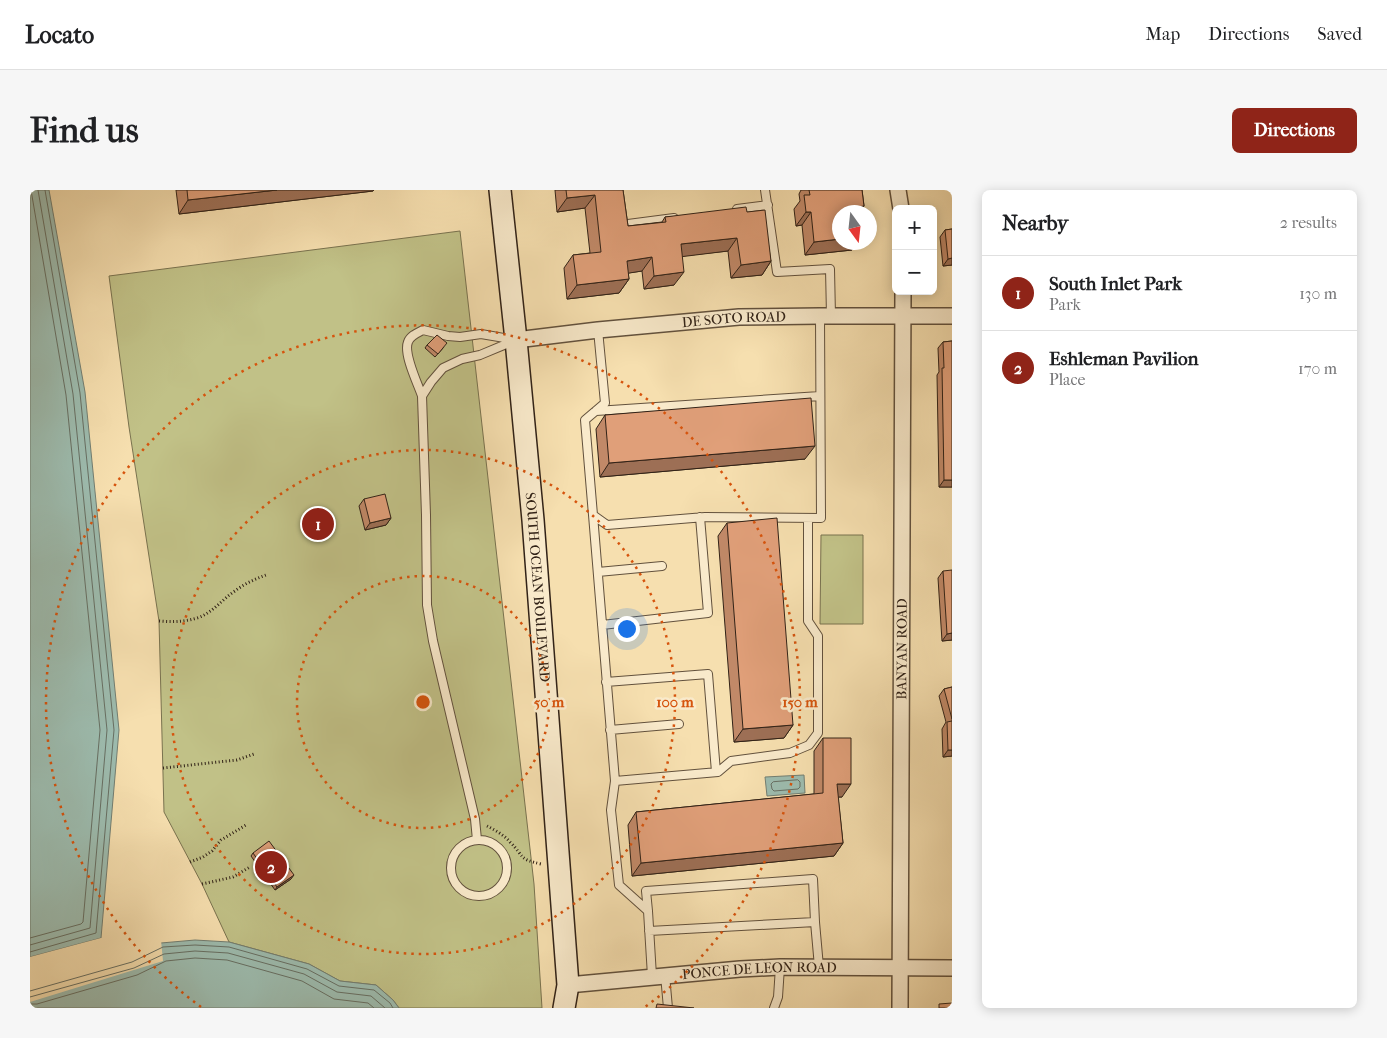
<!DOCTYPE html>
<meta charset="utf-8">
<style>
:root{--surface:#fff;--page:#f6f6f6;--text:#202124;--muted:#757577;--line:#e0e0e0;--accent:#8f2418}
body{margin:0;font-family:"IM FELL French Canon",serif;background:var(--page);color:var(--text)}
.controls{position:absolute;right:15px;top:15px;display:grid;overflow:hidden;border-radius:8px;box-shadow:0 2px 12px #0003}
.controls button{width:45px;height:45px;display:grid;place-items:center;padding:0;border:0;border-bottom:1px solid var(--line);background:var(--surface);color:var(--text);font:25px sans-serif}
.compass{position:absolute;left:802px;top:15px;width:45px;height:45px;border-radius:50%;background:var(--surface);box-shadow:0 2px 12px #0003;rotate:165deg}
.you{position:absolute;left:596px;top:438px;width:18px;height:18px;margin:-12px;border:4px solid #fff;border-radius:50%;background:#1a73e8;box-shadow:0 0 0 8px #1a73e833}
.badge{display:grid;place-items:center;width:32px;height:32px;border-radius:50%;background:var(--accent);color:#fff;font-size:16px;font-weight:700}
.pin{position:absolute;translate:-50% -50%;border:2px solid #fff;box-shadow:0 1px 5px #0006}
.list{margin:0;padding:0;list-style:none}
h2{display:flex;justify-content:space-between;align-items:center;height:65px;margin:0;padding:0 20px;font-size:21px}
h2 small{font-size:16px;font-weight:400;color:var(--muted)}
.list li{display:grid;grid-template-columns:32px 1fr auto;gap:15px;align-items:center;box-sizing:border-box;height:75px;padding:0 20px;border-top:1px solid var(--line)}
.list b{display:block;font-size:19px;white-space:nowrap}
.list p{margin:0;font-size:16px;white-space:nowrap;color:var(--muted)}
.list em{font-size:16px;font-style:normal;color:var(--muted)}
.map{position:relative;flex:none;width:922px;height:818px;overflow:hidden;border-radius:8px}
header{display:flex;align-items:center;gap:30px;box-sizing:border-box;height:70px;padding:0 25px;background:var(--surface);border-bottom:1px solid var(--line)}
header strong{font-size:24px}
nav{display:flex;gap:28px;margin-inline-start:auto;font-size:18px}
.intro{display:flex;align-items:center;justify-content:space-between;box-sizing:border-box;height:120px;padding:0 30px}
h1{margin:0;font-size:35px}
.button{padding:12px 22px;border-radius:8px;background:var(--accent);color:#fff;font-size:18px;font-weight:700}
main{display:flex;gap:30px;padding:0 30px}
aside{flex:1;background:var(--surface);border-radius:8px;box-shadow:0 2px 12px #0003}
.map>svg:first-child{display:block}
.green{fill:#c1c187;stroke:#79724f}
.water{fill:#9dbcaf;stroke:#727e72}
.pier{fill:#f6dfaf}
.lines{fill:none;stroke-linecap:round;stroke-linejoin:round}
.shore{stroke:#676f63;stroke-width:1}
.lane-casing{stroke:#62513d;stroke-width:10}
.street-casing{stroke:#62513d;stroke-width:18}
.secondary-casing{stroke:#312217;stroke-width:24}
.path{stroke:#312217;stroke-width:3;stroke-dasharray:1 2.5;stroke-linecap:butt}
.lane{stroke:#f9eacb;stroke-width:8}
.street{stroke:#f9eacb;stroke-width:15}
.secondary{stroke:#f9eacb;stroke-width:21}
.wall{fill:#c18968;stroke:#312217}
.shaded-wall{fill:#9d6f55;stroke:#312217}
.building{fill:#e09f79;stroke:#312217}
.ring{fill:none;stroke:#d6540d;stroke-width:2.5;stroke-dasharray:2.5 5}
.labels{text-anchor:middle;stroke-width:5;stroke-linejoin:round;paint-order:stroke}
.street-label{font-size:14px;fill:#312217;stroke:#f9eacb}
.centre{fill:#d6540d;stroke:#f9eacb;stroke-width:2.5}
.ring-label{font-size:15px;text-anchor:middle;font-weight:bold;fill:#d6540d;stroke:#f9eacb;stroke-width:5;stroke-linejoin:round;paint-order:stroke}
</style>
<header>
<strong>Locato</strong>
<nav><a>Map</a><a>Directions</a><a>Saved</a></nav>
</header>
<div class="intro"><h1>Find us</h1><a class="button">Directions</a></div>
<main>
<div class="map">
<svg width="922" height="818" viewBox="0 0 922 818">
<rect width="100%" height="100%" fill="#f6dfaf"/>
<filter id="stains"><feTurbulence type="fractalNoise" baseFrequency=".004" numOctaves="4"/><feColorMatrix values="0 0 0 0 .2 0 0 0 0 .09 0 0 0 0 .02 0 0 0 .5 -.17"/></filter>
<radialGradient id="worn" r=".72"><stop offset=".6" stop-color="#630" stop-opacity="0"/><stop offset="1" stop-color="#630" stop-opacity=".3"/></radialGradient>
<!-- green -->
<path class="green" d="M 430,41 L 504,694 L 512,818 L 369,818 L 363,810 L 346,795 L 310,791 L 279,774 L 199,752 L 172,694 L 134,622 L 129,431 L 99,237 L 79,86 Z
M 791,345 L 833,345 L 833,434 L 790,434 Z"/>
<!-- water -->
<path class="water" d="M 0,0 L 19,0 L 55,202 L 89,540 L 71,748 L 0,767 Z
M 774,585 L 775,603 L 737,606 L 735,587 Z
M 165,750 L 199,752 L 279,774 L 310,791 L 346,795 L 363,810 L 369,818 L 0,818 L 0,796 L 101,767 L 131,753 Z"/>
<!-- pier -->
<path class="pier" d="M 71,748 L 73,748 L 71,750 L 0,769 L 0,767 Z
M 131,750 L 133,771 L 0,812 L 0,793 L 100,765 Z"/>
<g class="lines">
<!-- shore -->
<path class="shore" d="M 768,590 L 770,592 L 770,597 L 768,599 L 744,601 L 742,599 L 741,594 L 743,592 Z
M 0,748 L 51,734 L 53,732 L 70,540 L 36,205 L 1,0
M 0,755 L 60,738 L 77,540 L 43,204 L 8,0
M 0,762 L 66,743 L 84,540 L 50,203 L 15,0
M 0,801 L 102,772 L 133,757 L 165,755 L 199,757 L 277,779 L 309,796 L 344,800 L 360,813 L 363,818
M 0,807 L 104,778 L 134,764 L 165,761 L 198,763 L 274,784 L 307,802 L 341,806 L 355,818
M 0,814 L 7,814 L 107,785 L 136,771 L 165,768 L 197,770 L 272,791 L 304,809 L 338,813 L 344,818"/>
<defs>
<path id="lane" d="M 735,0 L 747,82 L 800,79 L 801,126
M 707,19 L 738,15
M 598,34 L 644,28
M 393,140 L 418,146 L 430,147 L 451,144 L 486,150 L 450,165 L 432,169 L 413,178 L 401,192 L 392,206 C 388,194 373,164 378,152 C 380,146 387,143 393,140 Z
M 568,140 L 575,213 L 555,230 L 563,325 L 577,335 L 675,327 L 791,328 L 790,126
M 392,206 L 396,325 L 397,415 L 403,451 L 445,629 L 447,650
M 566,221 L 790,206
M 563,325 L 585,591 L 688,582 L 701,571 L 760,563 L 779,555 L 788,543 L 788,446 L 778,431 L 778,328
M 568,382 L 632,376
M 572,435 L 678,423 L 670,327
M 576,492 L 678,484 L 686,582
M 580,540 L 649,534
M 585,591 L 581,620 L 589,695 L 618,721 L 622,786
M421 678a28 28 0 1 1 56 0a28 28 0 1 1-56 0Z
M 618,721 L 616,701 L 783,689 L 785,732 L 619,741
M 785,732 L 789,777
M 635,785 L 638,818
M 744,818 L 748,807 L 750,777"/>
<g id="street">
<path d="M 868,0 L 871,19"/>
<path id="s1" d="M 486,150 L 568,140 L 709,127 L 790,126 L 922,126"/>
<path id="s2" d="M 538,795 L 710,779 L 750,777 L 922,778"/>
<path id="s3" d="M 870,818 L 873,101"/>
</g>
<g id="secondary">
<path id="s4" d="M 470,0 L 486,150 L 503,330 L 538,795 L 534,818"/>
</g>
</defs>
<!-- lane casing -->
<use href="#lane" class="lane-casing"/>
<!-- street casing -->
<use href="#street" class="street-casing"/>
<!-- secondary casing -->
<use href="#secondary" class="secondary-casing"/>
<!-- path -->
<path class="path" d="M 129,431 C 142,432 154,432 167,428 C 183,423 191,410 205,401 C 214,394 225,389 236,385
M 133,578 L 207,570 L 224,564
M 457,636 C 465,640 474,645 480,652 C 495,667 488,669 511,674
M 160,672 L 173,667 L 182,661 L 191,650 L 216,635
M 172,694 L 203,687 L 220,677"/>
<!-- lane -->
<use href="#lane" class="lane"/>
<!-- street -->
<use href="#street" class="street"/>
<!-- secondary -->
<use href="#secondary" class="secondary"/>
</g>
<!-- wall -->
<path class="wall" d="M 146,0 L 344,0 L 343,1 L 149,24 Z
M 525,0 L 593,0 L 598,36 L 632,32 L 635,27 L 717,22 L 741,71 L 732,85 L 701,88 L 698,61 L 652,66 L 644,95 L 614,99 L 612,81 L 598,83 L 599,89 L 589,103 L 537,109 L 534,78 L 543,65 L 560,63 L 555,18 L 527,22 Z
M 771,0 L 832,0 L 834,16 L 829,22 L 810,22 L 822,60 L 775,65 L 772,35 L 766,36 L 764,19 L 770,11 L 769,4 Z
M 922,39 L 922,75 L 913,76 L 910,47 L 915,40 Z
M 922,151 L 922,297 L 909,297 L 907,185 L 909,182 L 908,158 L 913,152 Z
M 397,155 L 414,157 L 405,167 L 395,158 Z
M 575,225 L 775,269 L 570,287 L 566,239 Z
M 334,309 L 361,328 L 356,335 L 335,340 L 329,316 Z
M 697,333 L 763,535 L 754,548 L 704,552 L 688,346 Z
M 913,381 L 922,450 L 912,451 L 908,388 Z
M 922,497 L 922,566 L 913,567 L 912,539 L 916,532 L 909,506 L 914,499 Z
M 793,548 L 812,607 L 808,607 L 813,653 L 804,666 L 602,686 L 598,635 L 606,622 L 784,604 L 784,561 Z
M 223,663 L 261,689 L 245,700 L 221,666 Z"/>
<!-- shaded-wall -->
<path class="shaded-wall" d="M 247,0 L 344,0 L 343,1 L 149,24 L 158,10 Z
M 565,5 L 555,18 L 527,22 L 537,8 Z
M 834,16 L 829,22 L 824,22 L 828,17 Z
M 776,22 L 781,22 L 772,35 L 766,36 Z
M 707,48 L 698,61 L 641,68 L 651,54 Z
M 810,49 L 810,52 L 827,52 L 822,60 L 775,65 L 784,52 Z
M 622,67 L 612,81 L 587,85 L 597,71 Z
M 922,68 L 922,75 L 913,76 L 918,69 Z
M 741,71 L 732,85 L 701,88 L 711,75 Z
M 654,82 L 644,95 L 614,99 L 624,86 Z
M 599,89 L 589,103 L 537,109 L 547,95 Z
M 785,256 L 775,269 L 570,287 L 579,273 Z
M 914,290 L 922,290 L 922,297 L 909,297 Z
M 361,328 L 356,335 L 335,340 L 340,333 Z
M 922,443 L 922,450 L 912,451 L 917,444 Z
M 763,535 L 754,548 L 704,552 L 713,539 Z
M 918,560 L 922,560 L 922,566 L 913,567 Z
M 807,594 L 821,594 L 812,607 L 798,607 Z
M 813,653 L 804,666 L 602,686 L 611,673 Z
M 264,685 L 261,689 L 245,700 L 247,697 Z"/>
<!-- building -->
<path class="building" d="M 157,0 L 247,0 L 158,10 Z
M 536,0 L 593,0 L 598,36 L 636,32 L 635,27 L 716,17 L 717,22 L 735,20 L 741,71 L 711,75 L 707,48 L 651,54 L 654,82 L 624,86 L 622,67 L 597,71 L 599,89 L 547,95 L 543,65 L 571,62 L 565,5 L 537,8 Z
M 779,0 L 832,0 L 834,16 L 828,17 L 828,22 L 810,22 L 810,49 L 784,52 L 781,22 L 776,22 L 774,5 L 780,5 Z
M 922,39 L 922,68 L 918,69 L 915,40 Z
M 407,145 L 417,153 L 408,164 L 397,155 Z
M 922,151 L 922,290 L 914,290 L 912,178 L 914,178 L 913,152 Z
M 781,208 L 785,256 L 579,273 L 575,225 Z
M 355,304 L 361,328 L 340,333 L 334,309 Z
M 747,328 L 763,535 L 713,539 L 697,333 Z
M 922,380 L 922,443 L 917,444 L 913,381 Z
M 922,497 L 922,529 L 914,499 Z
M 922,531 L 922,560 L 918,560 L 917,532 Z
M 793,548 L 821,548 L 821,594 L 807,594 L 813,653 L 611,673 L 606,622 L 793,603 Z
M 239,651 L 264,685 L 247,697 L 223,663 Z
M 922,813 L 922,818 L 909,818 L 909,814 Z
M 627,814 L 664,818 L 626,818 Z"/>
<!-- distance rings -->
<g class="ring">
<circle cx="393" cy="512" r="126"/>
<circle cx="393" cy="512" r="252"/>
<path d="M171 817A377 377 0 1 1 615 817"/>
</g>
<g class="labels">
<!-- street labels -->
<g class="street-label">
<text dy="5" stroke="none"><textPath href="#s1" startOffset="219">DE SOTO ROAD</textPath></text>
<text dy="5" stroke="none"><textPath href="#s4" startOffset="399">SOUTH OCEAN BOULEVARD</textPath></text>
<text dy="5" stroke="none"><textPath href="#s3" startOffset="359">BANYAN ROAD</textPath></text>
<text dy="5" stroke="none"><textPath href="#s2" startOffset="192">PONCE DE LEON ROAD</textPath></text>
</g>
</g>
<circle cx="393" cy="512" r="8" class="centre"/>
<g class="ring-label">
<text x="519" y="517">50 m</text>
<text x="645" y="517">100 m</text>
<text x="770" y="517">150 m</text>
</g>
<rect width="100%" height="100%" filter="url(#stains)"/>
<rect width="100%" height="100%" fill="url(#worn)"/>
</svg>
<div class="controls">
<button>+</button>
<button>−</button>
</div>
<svg class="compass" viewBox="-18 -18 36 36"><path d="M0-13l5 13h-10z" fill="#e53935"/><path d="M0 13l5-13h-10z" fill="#757577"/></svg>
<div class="you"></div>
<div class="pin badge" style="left:288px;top:334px">1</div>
<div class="pin badge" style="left:241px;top:677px">2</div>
</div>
<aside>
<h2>Nearby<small>2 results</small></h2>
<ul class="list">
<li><span class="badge">1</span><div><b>South Inlet Park</b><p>Park</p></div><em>130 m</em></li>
<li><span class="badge">2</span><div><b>Eshleman Pavilion</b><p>Place</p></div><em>170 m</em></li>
</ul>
</aside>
</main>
